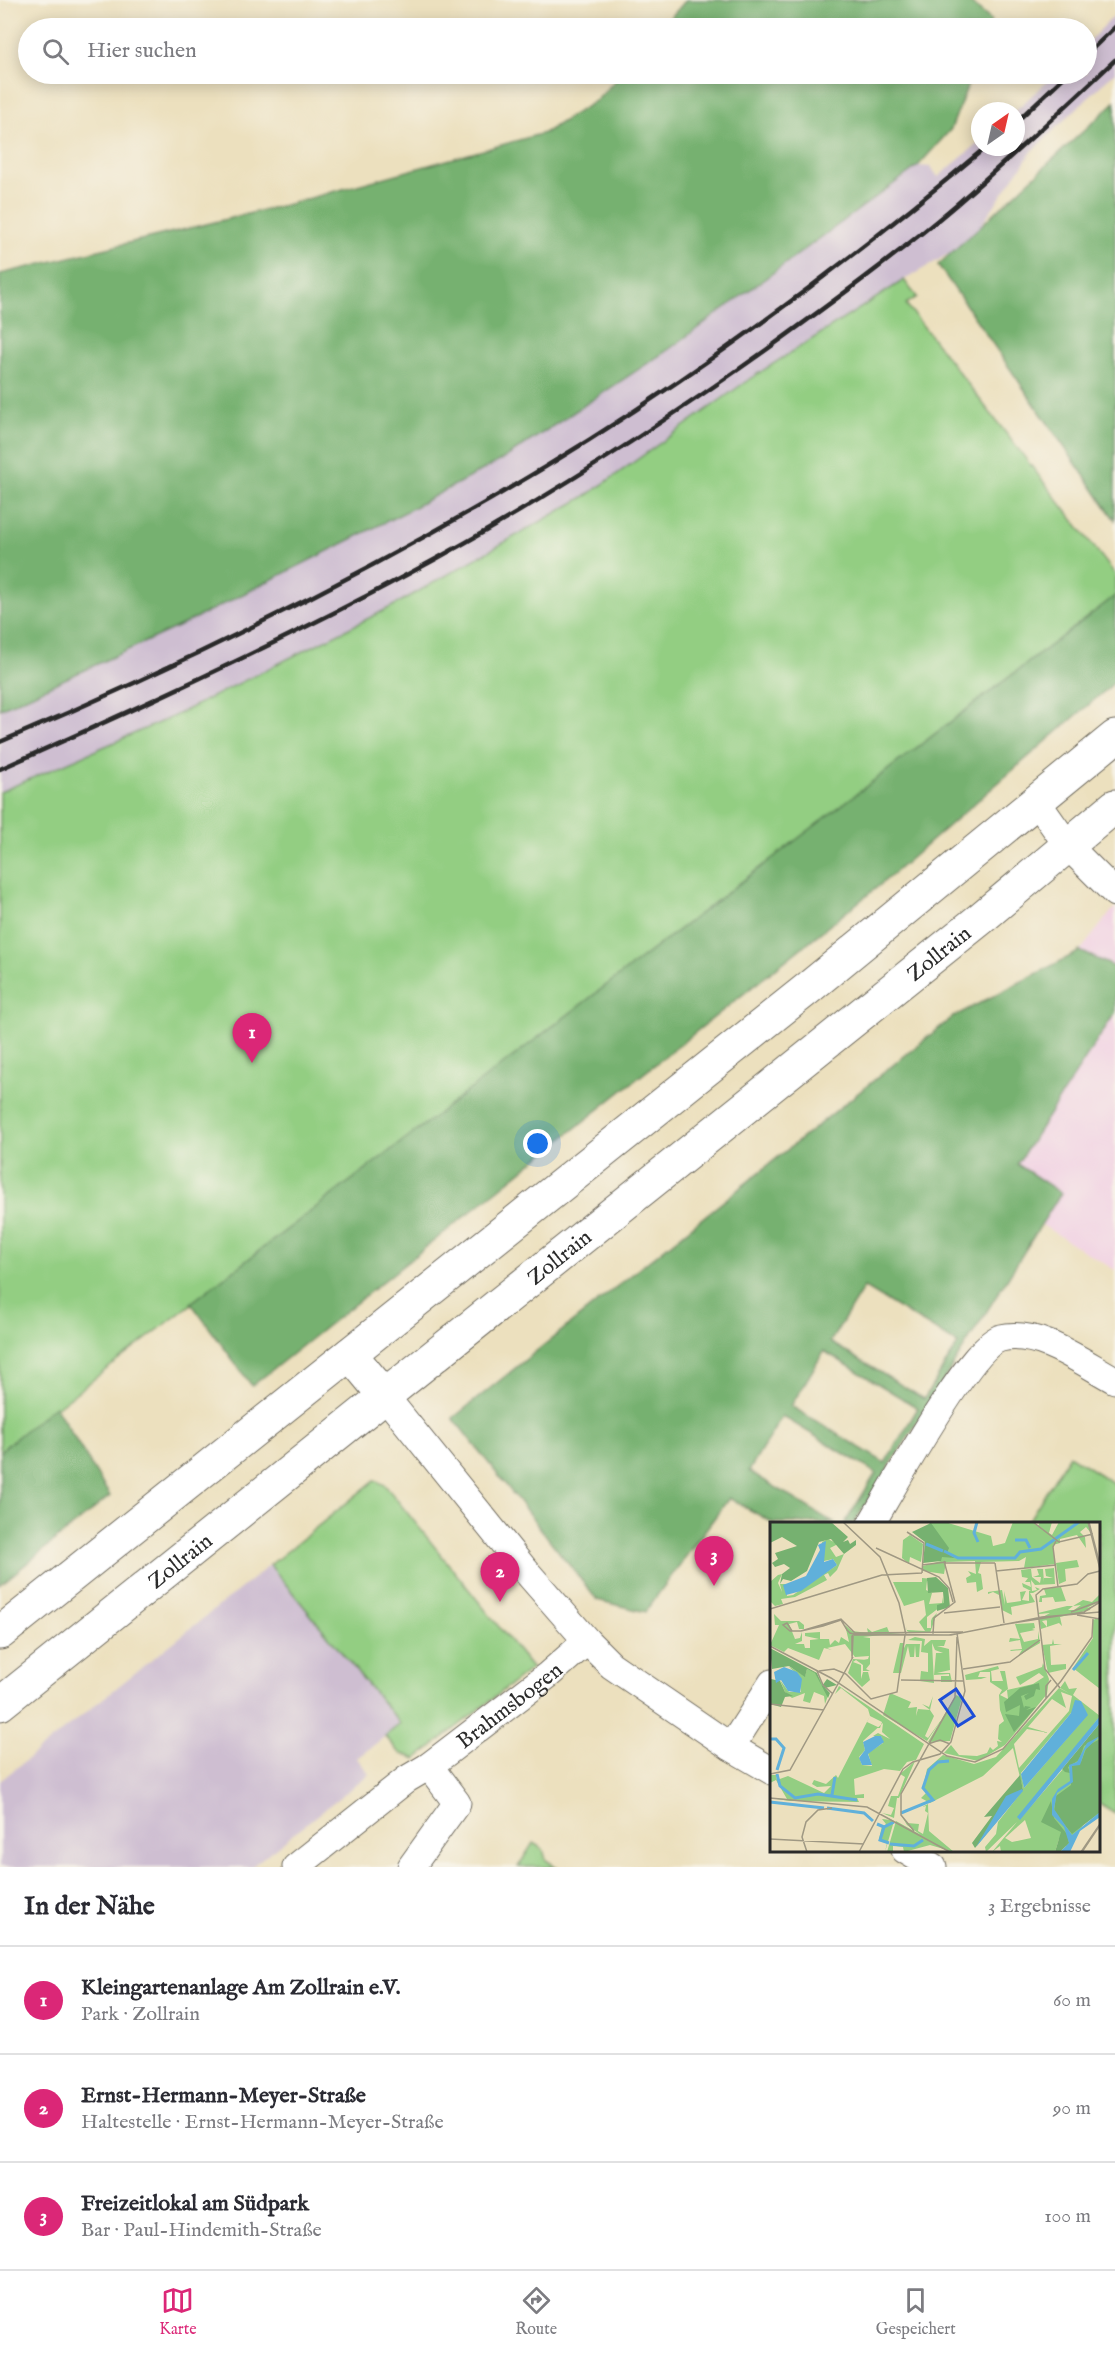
<!DOCTYPE html>
<html lang="de">
<meta charset="utf-8">
<style>
:root{--surface:#fff;--page:#f7f7f7;--text:#2b2b33;--muted:#7c7c81;--line:#e1e1e2;--accent:#db2777}
body{margin:0;font-family:"IM FELL English",serif;background:var(--page);color:var(--text)}
.compass{position:absolute;left:971px;top:102px;width:54px;height:54px;border-radius:50%;background:var(--surface);box-shadow:0 3px 15px #0003;rotate:34deg}
.you{position:absolute;left:538px;top:1144px;width:21px;height:21px;margin:-15px;border:4px solid #fff;border-radius:50%;background:#1a73e8;box-shadow:0 0 0 9px #1a73e833}
.badge{display:grid;place-items:center;width:39px;height:39px;border-radius:50%;background:var(--accent);color:#fff;font-size:20px;font-weight:700}
.pin{position:absolute;translate:-50% -50px;filter:drop-shadow(0 2px 3px #0008)}
.pin::after{content:'';position:absolute;top:32px;width:21px;height:18px;background:inherit;clip-path:polygon(0 0,100% 0,50% 100%)}
.list{margin:0;padding:0;list-style:none}
h2{display:flex;justify-content:space-between;align-items:center;height:78px;margin:0;padding:0 24px;font-size:26px}
h2 small{font-size:20px;font-weight:400;color:var(--muted)}
.list li{display:grid;grid-template-columns:39px 1fr auto;gap:18px;align-items:center;box-sizing:border-box;height:108px;padding:0 24px;border-top:2px solid var(--line)}
.list b{display:block;font-size:22px;white-space:nowrap}
.list p{margin:0;font-size:20px;white-space:nowrap;color:var(--muted)}
.list em{font-size:20px;font-style:normal;color:var(--muted)}
.icon{flex:none;width:33px;height:33px;fill:none;stroke:currentColor;stroke-width:2;stroke-linecap:round;stroke-linejoin:round}
.map{position:relative;flex:none;width:1115px;height:1867px;overflow:hidden}
.search{position:absolute;background:var(--surface);box-shadow:0 3px 15px #0003;left:18px;right:18px;top:18px;height:66px;display:flex;align-items:center;gap:15px;box-sizing:border-box;padding:0 21px;border-radius:33px;color:var(--muted);font-size:22px}
.sheet{height:402px;background:var(--surface)}
nav{display:flex;justify-content:space-around;align-items:center;box-sizing:border-box;height:84px;border-top:2px solid var(--line);background:var(--surface);font-size:16px;color:var(--muted)}
nav a{display:grid;justify-items:center;gap:3px}
nav .on{color:var(--accent)}
.map>svg:first-child{display:block}
.built{fill:#f1d0e3}
.industrial{fill:#cebed1}
.green{fill:#93ce82;stroke:#5f7c56;stroke-width:1.5}
.forest{fill:#76b170;stroke:#506e4e;stroke-width:1.5;fill-rule:evenodd}
.lines{fill:none;stroke-linecap:round;stroke-linejoin:round}
.minor-casing{stroke:#6f6a5e;stroke-width:29}
.secondary-casing{stroke:#6f6a5e;stroke-width:35}
.minor{stroke:#fff;stroke-width:27}
.secondary{stroke:#fff;stroke-width:33}
.rail{stroke:#2b2b2b;stroke-width:4.5}
.labels{text-anchor:middle;stroke-width:4.5;stroke-linejoin:round;paint-order:stroke}
.street-label{font-size:22px;fill:#2b2b2b;stroke:#f7f3e8}
.inset-river{fill:none;stroke:#60b0da;stroke-width:3}
.inset-road{fill:none;stroke:#9f9883;stroke-width:1.5}
.view{fill:#1d4ed8;fill-opacity:0.15;stroke:#1d4ed8;stroke-width:3}
.inset-edge{fill:none;stroke:#2b2b2b;stroke-width:3}
</style>
<div class="map">
<svg width="1115" height="1867" viewBox="0 0 1115 1867">
<rect width="100%" height="100%" fill="#f7f3e8"/>
<filter id="ink" filterUnits="userSpaceOnUse"><feTurbulence type="fractalNoise" baseFrequency=".0167" numOctaves="2"/><feDisplacementMap in="SourceGraphic" scale="12" xChannelSelector="R" yChannelSelector="G"/><feConvolveMatrix kernelMatrix="1 2 1 2 8 2 1 2 1" color-interpolation-filters="sRGB"/></filter>
<filter id="wash" filterUnits="userSpaceOnUse"><feTurbulence type="fractalNoise" baseFrequency=".008" numOctaves="4" result="noise"/><feDisplacementMap in="SourceGraphic" scale="24" xChannelSelector="R" yChannelSelector="G"/><feGaussianBlur stdDeviation="1.35" result="paint"/><feColorMatrix in="noise" values="0 0 0 0 0 0 0 0 0 0 0 0 0 0 0 0 0 1.4 0 .05"/><feComposite in="paint" operator="in"/></filter>
<g filter="url(#wash)">
<rect width="100%" height="100%" fill="#ece0be"/>
<!-- built -->
<path class="built" d="M 1115,907 L 1115,967 L 1080,951 Z
M 1115,1013 L 1115,1270 L 1042,1225 L 1061,1193 L 1017,1165 Z"/>
<!-- industrial -->
<path class="industrial" d="M 1115,15 L 1115,72 L 1033,150 L 969,242 L 904,280 L 751,378 L 589,494 L 391,607 L 172,717 L 0,792 L 0,709 L 186,623 L 405,512 L 503,459 L 668,350 L 918,166 L 931,167 L 938,177 L 980,142 L 980,147 L 1016,147 L 1015,111 L 1055,74 L 1086,74 L 1087,43 Z
M 270,1565 L 400,1725 L 357,1758 L 369,1774 L 251,1867 L 0,1867 L 0,1781 Z"/>
<!-- green -->
<path class="green" d="M 904,280 L 917,297 L 906,304 L 1115,574 L 1115,596 L 0,1451 L 0,792 L 172,717 L 391,607 L 589,494 L 751,378 Z
M 1069,1455 L 1115,1484 L 1115,1813 L 1099,1803 L 1098,1524 L 1027,1523 Z
M 375,1480 L 385,1485 L 532,1668 L 416,1759 L 400,1753 L 385,1736 L 400,1724 L 270,1565 Z
M 533,1843 L 543,1849 L 546,1860 L 557,1867 L 518,1867 Z"/>
<!-- forest -->
<path class="forest" d="M 686,0 L 967,0 L 991,20 L 988,28 L 661,28 Z
M 621,74 L 972,74 L 951,129 L 918,166 L 668,350 L 503,459 L 405,512 L 186,623 L 0,709 L 0,274 L 289,204 L 544,133 L 597,100 Z
M 1115,102 L 1115,520 L 938,265 Z
M 1115,596 L 1115,682 L 880,885 L 252,1386 L 191,1303 Z
M 1080,951 L 1115,967 L 1115,1013 L 1017,1164 L 1061,1193 L 854,1523 L 845,1523 L 876,1473 L 782,1416 L 749,1471 L 834,1523 L 773,1523 L 729,1498 L 645,1612 L 597,1600 L 453,1418 L 953,1017 ZM 864,1287 L 958,1344 L 924,1399 L 830,1342 ZM 824,1351 L 918,1408 L 885,1463 L 791,1406 Z
M 55,1406 L 110,1496 L 0,1585 L 0,1451 Z"/>
</g>
<g filter="url(#ink)">
<g class="lines">
<defs>
<g id="minor">
<path d="M 1037,802 L 1068,846 L 1115,893"/>
<path d="M 384,1395 L 525,1570 L 587,1641 L 611,1665 L 731,1747 L 772,1771"/>
<path d="M 871,1524 C 891,1491 971,1345 1001,1338 C 1039,1329 1083,1363 1115,1380"/>
<path d="M 731,1747 L 772,1683"/>
<path d="M 905,1850 L 933,1867"/>
<path id="s1" d="M 296,1867 L 407,1779 L 429,1766 L 548,1675 L 587,1641"/>
<path d="M 411,1867 L 457,1803 L 429,1766"/>
</g>
<g id="secondary">
<path d="M 350,1354 L 384,1395"/>
<path d="M 0,1633 L 806,990 L 1115,737"/>
<path id="s2" d="M 0,1704 L 979,920 L 1115,806"/>
</g>
</defs>
<!-- minor casing -->
<use href="#minor" class="minor-casing"/>
<!-- secondary casing -->
<use href="#secondary" class="secondary-casing"/>
<!-- minor -->
<use href="#minor" class="minor"/>
<!-- secondary -->
<use href="#secondary" class="secondary"/>
<!-- rail -->
<path class="rail" d="M 1086,55 L 1115,27
M 1016,122 L 1067,74
M 0,742 C 203,656 402,557 589,440 C 728,352 860,253 986,147
M 0,769 C 138,708 276,645 410,573 C 533,507 652,431 766,350 C 831,303 896,256 957,204 C 1011,157 1063,109 1115,60"/>
</g>
</g>
<g class="labels">
<!-- street labels -->
<g class="street-label">
<text dy="8" stroke="none"><textPath href="#s2" startOffset="1202">Zollrain</textPath></text>
<text dy="8" stroke="none"><textPath href="#s2" startOffset="716">Zollrain</textPath></text>
<text dy="8" stroke="none"><textPath href="#s2" startOffset="230">Zollrain</textPath></text>
<text dy="8" stroke="none"><textPath href="#s1" startOffset="268">Brahmsbogen</textPath></text>
</g>
</g>
<!-- overview -->
<g transform="translate(770 1522)">
<rect width="330" height="330" fill="#ece0be"/>
<path d="M 159,0 L 175,0 L 221,14 L 223,24 L 235,21 L 243,0 L 262,0 L 268,4 L 270,0 L 282,0 L 279,11 L 282,13 L 289,0 L 318,0 L 321,11 L 316,5 L 310,10 L 315,15 L 316,26 L 307,13 L 290,17 L 290,21 L 283,23 L 285,42 L 254,46 L 256,35 L 249,39 L 211,40 L 208,51 L 211,52 L 213,67 L 207,70 L 206,60 L 197,61 L 196,56 L 201,53 L 198,49 L 206,52 L 205,39 L 176,40 L 174,52 L 153,49 L 153,44 L 171,39 ZM 140,13 L 153,22 L 151,40 L 140,35 L 139,42 L 132,36 L 133,18 ZM 58,17 L 68,22 L 60,26 L 66,35 L 74,32 L 67,48 L 60,55 L 58,51 L 54,53 L 57,58 L 25,75 L 11,77 L 13,82 L 5,84 L 0,79 L 0,60 L 8,53 L 12,52 L 8,61 L 12,70 L 10,62 L 16,62 L 17,74 L 23,73 L 67,43 L 63,37 L 54,39 L 52,20 ZM 307,38 L 309,45 L 295,47 L 296,59 L 289,62 L 286,41 ZM 267,46 L 261,47 L 262,55 L 270,61 L 271,55 L 263,55 L 269,53 L 267,47 L 273,47 L 274,60 L 274,56 L 283,56 L 276,54 L 275,47 L 284,46 L 285,62 L 265,63 L 261,58 L 262,69 L 267,68 L 265,65 L 270,67 L 263,71 L 260,71 L 265,80 L 241,85 L 242,93 L 232,88 L 229,73 L 223,70 L 218,72 L 218,70 L 232,68 L 235,83 L 234,69 L 237,81 L 251,79 L 250,70 L 256,69 L 252,78 L 259,79 L 259,69 L 261,69 L 253,65 L 252,61 L 261,65 L 260,60 L 255,60 L 258,56 L 252,55 L 251,48 ZM 152,56 L 164,57 L 167,60 L 157,59 L 156,68 L 162,71 L 159,82 L 172,81 L 173,75 L 174,82 L 157,95 L 157,106 L 161,106 L 161,99 L 162,96 L 167,91 L 160,111 L 139,110 L 137,109 L 136,104 L 137,108 L 155,109 L 149,100 L 156,93 L 154,78 L 134,84 L 123,60 L 152,60 ZM 291,65 L 296,79 L 285,80 L 283,75 L 272,76 L 272,80 L 269,80 L 270,74 L 276,73 L 274,67 ZM 330,72 L 330,79 L 317,86 L 321,85 L 320,88 L 290,95 L 292,104 L 289,101 L 277,105 L 277,98 L 287,96 L 272,99 L 277,105 L 271,107 L 269,97 L 280,91 L 269,92 L 268,91 L 297,84 L 303,84 L 298,88 L 304,88 L 311,83 L 303,84 L 313,78 L 322,80 ZM 4,92 L 11,99 L 29,99 L 34,103 L 34,107 L 29,107 L 27,100 L 19,102 L 25,117 L 30,116 L 32,110 L 32,119 L 25,122 L 34,122 L 35,126 L 40,126 L 40,118 L 49,117 L 35,114 L 35,111 L 50,110 L 50,117 L 59,117 L 60,123 L 65,118 L 69,121 L 71,115 L 79,120 L 75,103 L 82,109 L 98,111 L 97,106 L 102,110 L 117,105 L 119,110 L 113,111 L 130,111 L 93,115 L 100,116 L 100,142 L 96,147 L 100,149 L 93,149 L 93,143 L 86,138 L 83,140 L 91,143 L 91,157 L 93,150 L 98,150 L 100,158 L 92,165 L 78,151 L 83,137 L 98,138 L 94,137 L 98,137 L 99,134 L 85,135 L 75,122 L 57,126 L 62,128 L 54,126 L 49,138 L 18,126 L 14,130 L 0,123 L 9,103 L 5,103 ZM 330,95 L 330,167 L 303,146 L 323,116 L 323,98 ZM 264,101 L 265,106 L 262,107 L 265,108 L 250,111 L 254,120 L 268,117 L 268,109 L 270,121 L 248,134 L 252,128 L 241,129 L 240,128 L 252,127 L 250,118 L 239,120 L 240,116 L 250,117 L 245,102 ZM 145,115 L 155,117 L 154,124 L 161,118 L 176,118 L 174,124 L 167,124 L 179,127 L 180,148 L 167,151 L 180,151 L 182,160 L 171,160 L 171,154 L 179,154 L 179,152 L 164,153 L 166,131 L 173,131 L 165,128 L 162,121 L 164,161 L 150,159 L 151,149 L 158,150 L 158,131 L 151,130 L 152,119 L 138,118 ZM 283,117 L 284,122 L 292,122 L 280,124 L 281,143 L 296,142 L 296,147 L 278,151 L 272,123 L 282,122 ZM 130,121 L 134,121 L 134,126 L 136,122 L 150,122 L 149,135 L 146,135 L 145,123 L 144,135 L 140,135 L 138,124 L 131,151 L 123,151 ZM 273,141 L 279,157 L 277,172 L 235,223 L 208,239 L 174,231 L 181,223 L 189,233 L 207,234 L 217,231 L 220,225 L 223,228 L 228,224 L 227,219 L 232,220 L 228,217 L 229,203 L 234,199 L 230,188 L 229,173 L 232,168 L 220,160 L 220,150 L 210,150 L 208,155 L 217,155 L 211,157 L 196,158 L 195,153 L 228,144 L 229,147 L 221,149 L 222,159 L 233,159 L 230,149 L 235,149 L 238,167 L 230,173 L 238,177 L 237,168 L 263,162 L 274,155 L 269,151 L 250,163 L 246,155 L 272,145 ZM 18,144 L 35,154 L 37,147 L 46,151 L 59,171 L 55,182 L 54,174 L 44,170 L 40,181 L 33,179 L 35,171 L 22,176 L 15,170 L 10,158 L 19,170 L 31,170 L 29,154 ZM 295,159 L 299,167 L 307,166 L 303,173 L 330,194 L 250,297 L 330,204 L 330,291 L 313,303 L 298,327 L 289,317 L 285,330 L 231,330 L 230,324 L 222,330 L 247,300 L 216,330 L 215,325 L 226,312 L 228,300 L 253,268 L 243,226 L 213,254 L 160,281 L 151,276 L 156,271 L 153,266 L 157,247 L 173,233 L 204,242 L 226,235 L 289,166 L 299,171 L 290,166 ZM 291,170 L 302,174 L 299,189 L 249,246 L 244,222 L 257,207 L 279,211 L 258,205 L 282,177 L 296,186 ZM 301,191 L 313,198 L 254,266 L 251,251 ZM 255,298 L 261,316 L 242,320 L 235,316 ZM 69,164 L 154,222 L 146,238 L 137,240 L 130,249 L 114,247 L 84,257 L 85,273 L 94,272 L 94,276 L 87,276 L 89,280 L 20,279 L 0,276 L 17,277 L 6,258 L 0,261 L 0,253 L 6,253 L 7,258 L 18,254 L 54,271 L 61,264 L 47,265 L 42,262 L 44,258 L 56,262 L 66,253 L 68,256 L 100,194 L 97,200 L 110,206 L 112,200 L 100,194 L 98,187 L 76,170 L 71,166 L 65,172 ZM 113,201 L 112,210 L 120,217 L 108,211 L 103,214 L 111,214 L 113,221 L 98,231 L 102,244 L 92,243 L 89,235 L 95,228 L 93,219 ZM 120,171 L 141,180 L 138,186 L 147,185 L 146,194 L 148,187 L 160,188 L 152,182 L 159,185 L 163,174 L 160,188 L 164,194 L 155,214 L 158,216 L 174,194 L 157,219 L 113,193 ZM 186,173 L 192,176 L 180,219 L 158,220 ZM 145,239 L 129,276 L 127,276 L 124,296 L 112,291 L 121,293 L 124,286 L 118,284 L 121,274 L 128,274 L 135,255 L 130,252 ZM 158,282 L 159,309 L 184,330 L 160,323 L 134,330 L 133,325 L 123,324 L 123,330 L 117,330 L 126,299 L 151,313 L 137,303 L 131,293 L 137,301 L 149,302 L 148,309 L 153,312 L 158,291 L 155,289 L 156,284 L 152,285 ZM 111,292 L 124,299 L 115,330 L 117,321 L 109,317 L 112,304 L 108,302 L 114,304 L 116,302 L 112,297 L 121,298 Z" fill="#93ce82" fill-rule="evenodd"/>
<path d="M 0,0 L 61,0 L 78,15 L 73,20 L 78,18 L 80,22 L 86,18 L 86,23 L 74,32 L 61,17 L 49,20 L 37,49 L 21,59 L 13,57 L 10,62 L 12,52 L 20,46 L 14,42 L 5,45 L 2,41 L 8,37 L 5,31 L 27,24 L 12,15 L 0,21 ZM 161,1 L 179,26 L 177,31 L 185,36 L 172,35 L 171,39 L 153,41 L 155,20 L 142,10 ZM 157,56 L 166,55 L 178,66 L 180,85 L 167,89 L 167,83 L 174,81 L 173,70 L 158,71 ZM 0,126 L 47,151 L 52,164 L 57,157 L 67,163 L 55,166 L 60,171 L 58,176 L 45,151 L 37,147 L 35,155 L 19,144 L 2,147 ZM 0,146 L 1,157 L 10,159 L 15,170 L 23,174 L 15,175 L 11,185 L 0,182 ZM 269,161 L 270,168 L 266,167 L 264,174 L 256,178 L 254,174 L 259,171 L 251,174 L 254,186 L 255,184 L 261,185 L 256,188 L 266,185 L 244,210 L 235,192 L 249,194 L 250,183 L 236,190 L 234,180 L 250,166 ZM 330,201 L 330,214 L 314,224 L 309,238 L 298,245 L 300,251 L 295,250 L 292,247 ZM 330,217 L 330,290 L 302,312 L 284,290 L 286,274 L 301,263 L 302,244 L 311,240 L 317,224 ZM 250,253 L 253,268 L 205,326 L 202,321 L 222,294 L 214,295 ZM 281,279 L 284,296 L 297,312 L 299,321 L 290,330 L 285,330 L 291,310 L 271,300 Z" fill="#76b170"/>
<path d="M 56,19 L 54,40 L 63,37 L 67,43 L 31,69 L 16,73 L 13,63 L 36,54 L 50,28 L 48,23 ZM 14,145 L 27,150 L 32,157 L 30,171 L 18,169 L 11,158 L 6,161 L 4,150 ZM 305,178 L 311,179 L 318,193 L 254,266 L 251,252 L 301,191 ZM 330,194 L 330,201 L 250,298 L 247,295 ZM 105,214 L 111,214 L 114,220 L 98,232 L 102,243 L 92,243 L 89,236 L 95,228 L 93,220 ZM 330,214 L 315,228 L 310,243 L 302,244 L 303,260 L 287,271 L 284,287 L 302,313 L 330,290 L 330,295 L 310,309 L 300,330 L 290,330 L 299,321 L 294,305 L 282,293 L 282,277 L 288,267 L 300,259 L 299,243 L 307,240 L 317,221 ZM 252,267 L 253,269 L 206,325 L 236,274 Z" fill="#60b0da"/>
<path class="inset-river" d="M 207,0 L 204,11 L 208,20M 245,18 L 256,18 L 260,26M 156,22 L 173,29M 174,29 L 188,36 L 245,36 L 250,30 L 271,27 L 309,0M 303,148 L 318,131M 0,217 L 6,217 L 14,226 L 7,248M 7,252 L 10,264 L 25,276 L 48,272 L 87,278M 62,273 L 65,255M 0,280 L 54,286M 57,286 L 94,291 L 103,299M 131,291 L 163,278 L 153,266 L 159,248 L 168,240 L 179,239M 107,302 L 114,305 L 124,300M 114,305 L 110,318 L 119,321M 120,322 L 144,324 L 153,318"/>
<path class="inset-road" d="M 73,0 L 110,35 L 129,81 L 136,113M 263,0 L 289,20 L 323,12M 318,0 L 330,47M 319,0 L 330,43M 137,10 L 154,21 L 152,51M 286,19 L 283,25 L 288,65M 106,26 L 169,55 L 179,66 L 183,80M 175,41 L 225,41M 225,41 L 234,101M 152,43 L 176,40M 226,49 L 286,43M 0,87 L 112,53 L 152,51M 301,90 L 330,79M 174,91 L 230,85M 307,93 L 330,97M 230,103 L 314,90 L 330,80M 191,111 L 179,113 L 174,113 L 84,112 L 80,111 L 77,108 L 71,98 L 53,104 L 31,109 L 20,109 L 13,103 L 17,101 L 22,109 L 31,109 L 71,97 L 85,111 L 193,110M 163,112 L 164,96 L 185,80 L 174,39M 84,113 L 181,113 L 272,95 L 330,90M 0,124 L 61,156 L 177,234 L 205,240 L 233,227 L 291,159 L 322,115 L 323,97M 82,134 L 82,114 L 86,111M 82,137 L 83,114M 193,147 L 240,140 L 270,118M 47,149 L 53,163 L 63,172M 49,149 L 64,147 L 76,152M 76,152 L 101,177 L 127,170 L 135,113M 131,158 L 193,159M 290,166 L 275,147 L 266,73 L 273,67 L 307,62 L 318,52 L 330,49M 276,176 L 276,164 L 281,158M 0,182 L 54,188M 158,222 L 170,218 L 180,222M 0,252 L 20,248 L 83,135M 0,276 L 97,285 L 180,330M 144,309 L 131,293 L 131,272 L 185,175 L 187,115M 0,317 L 94,322M 37,330 L 32,315 L 36,300 L 48,288 L 62,286M 89,330 L 133,247 L 143,240 L 170,232 L 181,220 L 195,169 L 187,111M 311,330 L 330,302M 312,330 L 330,303"/>
<path class="view" d="M 186,167 L 204,194 L 188,204 L 170,178 Z"/>
<rect width="330" height="330" class="inset-edge"/>
</g>
</svg>
<svg class="compass" viewBox="-18 -18 36 36"><path d="M0-13l5 13h-10z" fill="#e53935"/><path d="M0 13l5-13h-10z" fill="#7c7c81"/></svg>
<div class="you"></div>
<div class="pin badge" style="left:252px;top:1063px">1</div>
<div class="pin badge" style="left:500px;top:1602px">2</div>
<div class="pin badge" style="left:714px;top:1586px">3</div>
<div class="search"><svg class="icon" aria-label="search" viewBox="0 0 24 24"><circle cx="10" cy="10" r="6"/><path d="M15 15l6 6"/></svg>Hier suchen</div>
</div>
<section class="sheet">
<h2>In der Nähe<small>3 Ergebnisse</small></h2>
<ul class="list">
<li><span class="badge">1</span><div><b>Kleingartenanlage Am Zollrain e.V.</b><p>Park · Zollrain</p></div><em>60 m</em></li>
<li><span class="badge">2</span><div><b>Ernst-Hermann-Meyer-Straße</b><p>Haltestelle · Ernst-Hermann-Meyer-Straße</p></div><em>90 m</em></li>
<li><span class="badge">3</span><div><b>Freizeitlokal am Südpark</b><p>Bar · Paul-Hindemith-Straße</p></div><em>100 m</em></li>
</ul>
</section>
<nav>
<a class="on"><svg class="icon" aria-label="map" viewBox="0 0 24 24"><path d="M3 6l6-2 6 2 6-2v14l-6 2-6-2-6 2zM9 4v14M15 6v14"/></svg>Karte</a>
<a><svg class="icon" aria-label="directions" viewBox="0 0 24 24"><path d="M12 3l9 9-9 9-9-9zM9 14v-3h6M13 9l2 2-2 2"/></svg>Route</a>
<a><svg class="icon" aria-label="saved" viewBox="0 0 24 24"><path d="M7 4h10v16l-5-4-5 4z"/></svg>Gespeichert</a>
</nav>
